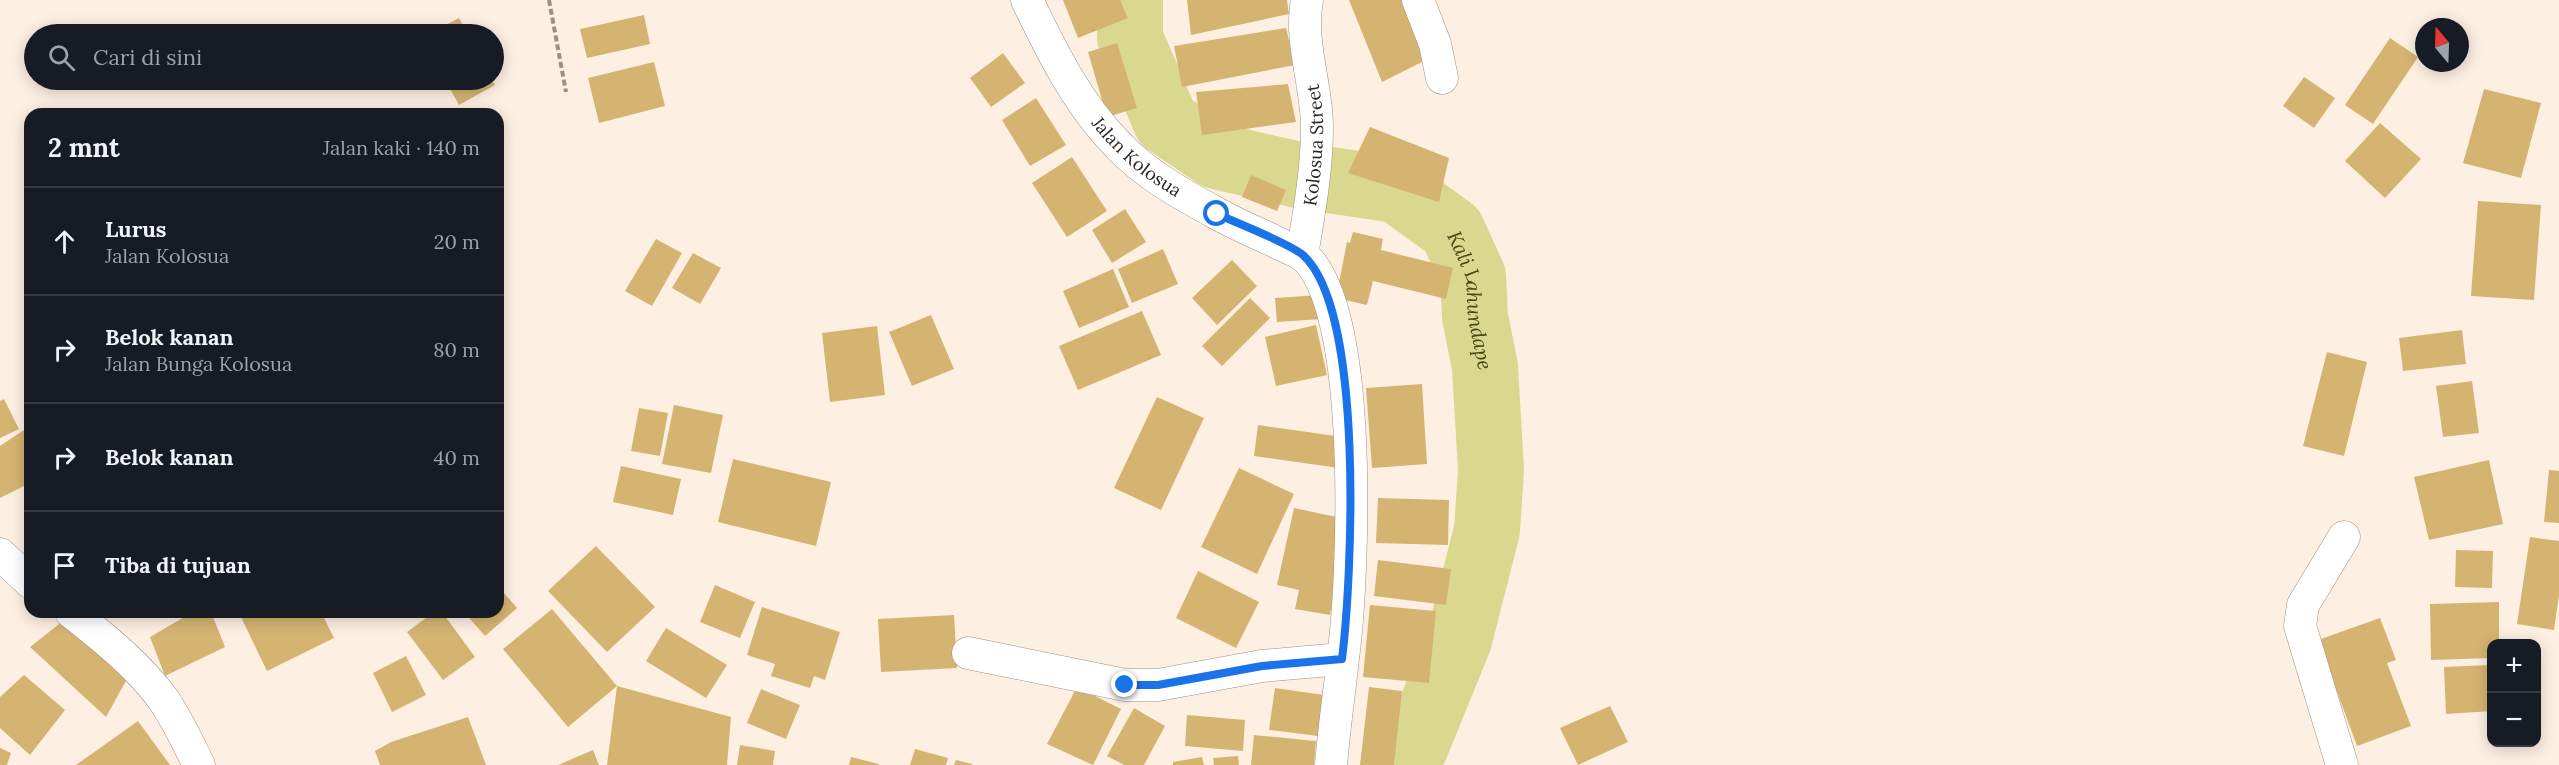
<!DOCTYPE html>
<html lang="id">
<meta charset="utf-8">
<style>
:root{--surface:#171b24;--page:#20242c;--text:#f1f3f6;--muted:#9ea1a6;--line:#363941}
body{margin:0;font-family:Lora,serif;background:var(--page);color:var(--text)}
.controls{position:absolute;right:18px;bottom:18px;display:grid;overflow:hidden;border-radius:12px;box-shadow:0 3px 15px #0003}
.controls button{width:54px;height:54px;display:grid;place-items:center;padding:0;border:0;border-bottom:2px solid var(--line);background:var(--surface);color:var(--text);font:30px sans-serif}
.compass{position:absolute;left:2415px;top:18px;width:54px;height:54px;border-radius:50%;background:var(--surface);box-shadow:0 3px 15px #0003;rotate:341deg}
.stop{position:absolute;width:18px;height:18px;margin:-14px;border:4px solid #1a73e8;border-radius:50%;background:#fff}
.stop.end{background:#1a73e8;border-color:#fff;box-shadow:0 2px 6px #0008}
.list{margin:0;padding:0;list-style:none}
h2{display:flex;justify-content:space-between;align-items:center;height:78px;margin:0;padding:0 24px;font-size:26px}
h2 small{font-size:20px;font-weight:400;color:var(--muted)}
.list li{display:grid;grid-template-columns:39px 1fr auto;gap:18px;align-items:center;box-sizing:border-box;height:108px;padding:0 24px;border-top:2px solid var(--line)}
.list b{display:block;font-size:22px;white-space:nowrap}
.list p{margin:0;font-size:20px;white-space:nowrap;color:var(--muted)}
.list em{font-size:20px;font-style:normal;color:var(--muted)}
.icon{flex:none;width:33px;height:33px;fill:none;stroke:currentColor;stroke-width:2;stroke-linecap:round;stroke-linejoin:round}
.map{position:relative;flex:none;width:2559px;height:765px;overflow:hidden}
.search{position:absolute;background:var(--surface);box-shadow:0 3px 15px #0003;left:24px;top:24px;width:480px;height:66px;display:flex;align-items:center;gap:15px;box-sizing:border-box;padding:0 21px;border-radius:33px;color:var(--muted);font-size:22px}
.panel{position:absolute;background:var(--surface);box-shadow:0 3px 15px #0003;left:24px;top:108px;width:480px;height:510px;border-radius:18px}
.map>svg:first-child{display:block}
.lines{fill:none;stroke-linecap:round;stroke-linejoin:round}
.river{stroke:#dad88f;stroke-width:66}
.building{fill:#d5b472}
.street-casing{stroke:#9d9084;stroke-width:33}
.path{stroke:#9b9088;stroke-width:4;stroke-dasharray:6 3;stroke-linecap:butt}
.street{stroke:#fff;stroke-width:32}
.route{stroke:#1a73e8;stroke-width:8}
.labels{text-anchor:middle;stroke-width:6;stroke-linejoin:round;paint-order:stroke}
.street-label{font-size:18px;fill:#2b2621;stroke:#fff}
.water-label{font-size:20px;font-style:italic;fill:#48460e;stroke:#fff}
</style>
<div class="map">
<svg width="2559" height="765" viewBox="0 0 2559 765">
<rect width="100%" height="100%" fill="#feefe3"/>
<g class="lines">
<!-- river -->
<path class="river" id="s1" d="M 1130,0 L 1130,38 L 1166,122 L 1216,156 L 1303,176 L 1397,190 L 1452,230 L 1473,276 L 1475,317 L 1485,367 L 1491,470 L 1487,530 L 1459,640 L 1408,765"/>
</g>
<!-- building -->
<path class="building" d="M 1063,0 L 1120,0 L 1128,18 L 1078,38 Z
M 1187,0 L 1287,0 L 1289,14 L 1191,35 Z
M 1349,0 L 1413,0 L 1436,55 L 1382,82 Z
M 644,15 L 650,44 L 587,58 L 580,29 Z
M 459,18 L 468,34 L 429,34 Z
M 1286,28 L 1295,65 L 1182,87 L 1174,46 Z
M 2390,38 L 2418,57 L 2373,124 L 2345,105 Z
M 1117,43 L 1137,108 L 1107,117 L 1088,52 Z
M 1003,53 L 1025,83 L 991,107 L 970,78 Z
M 654,62 L 665,106 L 599,123 L 588,78 Z
M 2304,77 L 2335,98 L 2314,128 L 2283,106 Z
M 445,80 L 492,80 L 495,85 L 459,105 Z
M 1288,84 L 1296,122 L 1202,135 L 1196,92 Z
M 2484,89 L 2541,103 L 2521,178 L 2463,163 Z
M 1036,98 L 1066,145 L 1030,166 L 1002,120 Z
M 2380,123 L 2421,159 L 2385,198 L 2345,161 Z
M 1370,127 L 1449,158 L 1439,202 L 1348,173 Z
M 1072,157 L 1107,211 L 1067,237 L 1032,183 Z
M 1251,175 L 1286,190 L 1277,211 L 1242,197 Z
M 2478,201 L 2541,205 L 2534,300 L 2471,296 Z
M 1125,209 L 1146,242 L 1112,263 L 1092,230 Z
M 1353,232 L 1383,239 L 1381,250 L 1453,268 L 1446,299 L 1373,281 L 1367,305 L 1336,298 L 1347,242 L 1350,243 Z
M 656,239 L 682,253 L 652,306 L 625,291 Z
M 1163,249 L 1178,284 L 1132,303 L 1118,269 Z
M 693,253 L 721,268 L 700,304 L 672,288 Z
M 1232,260 L 1257,286 L 1217,325 L 1192,298 Z
M 1113,269 L 1129,307 L 1079,328 L 1063,291 Z
M 1320,295 L 1322,319 L 1277,322 L 1275,298 Z
M 1250,298 L 1270,318 L 1222,366 L 1202,346 Z
M 1142,311 L 1161,355 L 1078,390 L 1059,346 Z
M 931,315 L 954,369 L 912,386 L 889,332 Z
M 1316,325 L 1327,375 L 1276,386 L 1265,337 Z
M 877,326 L 885,395 L 830,402 L 822,333 Z
M 2462,330 L 2466,364 L 2403,371 L 2399,338 Z
M 2327,352 L 2367,362 L 2344,456 L 2303,446 Z
M 2472,381 L 2479,433 L 2443,437 L 2436,386 Z
M 1422,384 L 1427,464 L 1372,468 L 1366,388 Z
M 1157,397 L 1204,418 L 1161,510 L 1114,488 Z
M 4,399 L 19,429 L 0,438 L 0,401 Z
M 674,405 L 723,415 L 711,473 L 662,464 Z
M 639,408 L 668,413 L 660,456 L 631,451 Z
M 1258,425 L 1343,437 L 1339,468 L 1254,456 Z
M 30,426 L 30,483 L 0,498 L 0,446 Z
M 733,459 L 831,482 L 816,546 L 718,522 Z
M 2489,460 L 2503,524 L 2429,540 L 2414,477 Z
M 621,466 L 681,479 L 673,515 L 613,502 Z
M 1239,468 L 1294,494 L 1257,574 L 1201,547 Z
M 2549,470 L 2559,471 L 2559,523 L 2544,522 Z
M 1378,498 L 1449,500 L 1448,545 L 1376,543 Z
M 1294,508 L 1351,520 L 1330,615 L 1295,609 L 1299,590 L 1277,585 Z
M 28,527 L 30,527 L 30,562 L 26,562 Z
M 2530,537 L 2559,541 L 2559,595 L 2554,630 L 2517,624 Z
M 596,546 L 655,607 L 607,652 L 548,591 Z
M 2456,550 L 2493,551 L 2492,588 L 2455,587 Z
M 1378,560 L 1451,569 L 1446,605 L 1374,596 Z
M 1198,571 L 1259,602 L 1236,648 L 1176,618 Z
M 715,585 L 755,602 L 740,638 L 700,622 Z
M 498,586 L 517,608 L 485,636 L 464,612 L 498,612 Z
M 2499,602 L 2499,644 L 2492,644 L 2492,658 L 2431,660 L 2430,604 Z
M 1370,605 L 1436,611 L 1429,683 L 1363,677 Z
M 762,607 L 840,632 L 825,680 L 814,676 L 810,688 L 771,676 L 775,664 L 747,655 Z
M 552,609 L 617,686 L 568,727 L 503,649 Z
M 193,612 L 211,612 L 225,647 L 165,676 L 150,637 Z
M 241,612 L 321,612 L 334,638 L 267,671 L 239,613 Z
M 434,612 L 442,612 L 475,657 L 443,680 L 407,632 Z
M 954,615 L 957,668 L 881,672 L 878,619 Z
M 68,617 L 132,670 L 106,717 L 30,647 Z
M 2380,618 L 2396,660 L 2387,663 L 2411,726 L 2357,746 L 2318,640 Z
M 666,628 L 727,665 L 706,698 L 646,661 Z
M 406,656 L 426,695 L 392,712 L 373,673 Z
M 2490,665 L 2492,711 L 2446,714 L 2444,667 Z
M 24,675 L 65,710 L 30,755 L 0,728 L 0,697 Z
M 617,686 L 731,717 L 727,765 L 607,765 Z
M 1077,687 L 1121,709 L 1093,765 L 1047,744 Z
M 1369,687 L 1402,691 L 1394,765 L 1360,765 Z
M 1275,688 L 1331,696 L 1326,737 L 1269,730 Z
M 761,689 L 800,705 L 786,739 L 747,723 Z
M 1610,706 L 1628,742 L 1578,765 L 1560,728 Z
M 1134,708 L 1165,726 L 1144,765 L 1124,765 L 1107,756 Z
M 1187,715 L 1245,720 L 1243,751 L 1185,746 Z
M 468,717 L 486,765 L 380,765 L 375,751 L 391,742 Z
M 138,721 L 170,765 L 76,765 Z
M 1254,735 L 1316,741 L 1314,765 L 1251,765 Z
M 740,745 L 775,751 L 773,765 L 737,765 Z
M 0,748 L 11,753 L 7,765 L 0,765 Z
M 915,749 L 948,758 L 946,765 L 910,765 Z
M 593,750 L 599,765 L 558,765 Z
M 1238,756 L 1239,765 L 1214,765 L 1213,758 Z
M 851,757 L 879,764 L 879,765 L 849,765 Z
M 1202,757 L 1204,765 L 1173,765 L 1173,762 Z
M 956,760 L 972,764 L 972,765 L 954,765 Z"/>
<g class="lines">
<defs>
<g id="street">
<path id="s2" d="M 1027,0 C 1052,52 1078,105 1119,146 C 1145,174 1183,195 1216,213 C 1237,225 1260,234 1282,245 C 1288,248 1297,251 1303,255 C 1362,305 1353,544 1347,620 C 1343,668 1335,717 1331,765"/>
<path d="M 1418,0 L 1435,44 L 1442,78"/>
<path id="s3" d="M 1302,255 C 1309,213 1317,170 1317,127 C 1317,85 1299,42 1307,0"/>
<path d="M 0,554 L 30,582"/>
<path d="M 71,612 C 104,638 138,665 163,699 C 177,719 188,743 199,765"/>
<path d="M 968,653 L 1125,685 L 1158,685 L 1262,666 L 1342,659"/>
<path d="M 2342,765 L 2300,626 L 2303,605 L 2344,537"/>
</g>
</defs>
<!-- street casing -->
<use href="#street" class="street-casing"/>
<!-- path -->
<path class="path" d="M 549,0 L 566,92"/>
<!-- street -->
<use href="#street" class="street"/>
</g>
<g class="lines">
<!-- route -->
<path class="route" d="M 1125,685 L 1158,685 L 1262,666 L 1342,659 C 1352,578 1365,311 1303,255 C 1289,243 1237,223 1217,214"/>
</g>
<g class="labels">
<!-- street labels -->
<g class="street-label">
<text dy="6" stroke="none"><textPath href="#s3" startOffset="111">Kolosua Street</textPath></text>
<text dy="6" stroke="none"><textPath href="#s2" startOffset="194">Jalan Kolosua</textPath></text>
</g>
<!-- water labels -->
<g class="water-label">
<text dy="7" stroke="none"><textPath href="#s1" startOffset="516">Kali Lahundape</textPath></text>
</g>
</g>
</svg>
<div class="controls">
<button>+</button>
<button>−</button>
</div>
<svg class="compass" viewBox="-18 -18 36 36"><path d="M0-13l5 13h-10z" fill="#e53935"/><path d="M0 13l5-13h-10z" fill="#9ea1a6"/></svg>
<div class="stop" style="left:1217px;top:214px"></div>
<div class="stop end" style="left:1125px;top:685px"></div>
<div class="search"><svg class="icon" aria-label="search" viewBox="0 0 24 24"><circle cx="10" cy="10" r="6"/><path d="M15 15l6 6"/></svg>Cari di sini</div>
<section class="panel">
<h2>2 mnt<small>Jalan kaki · 140 m</small></h2>
<ul class="list">
<li><svg class="icon" aria-label="ahead" viewBox="0 0 24 24"><path d="M12 20V5M6 11l6-6 6 6"/></svg><div><b>Lurus</b><p>Jalan Kolosua</p></div><em>20 m</em></li>
<li><svg class="icon" aria-label="right" viewBox="0 0 24 24"><path d="M7 20v-9h11M14 6l5 5-5 5"/></svg><div><b>Belok kanan</b><p>Jalan Bunga Kolosua</p></div><em>80 m</em></li>
<li><svg class="icon" aria-label="right" viewBox="0 0 24 24"><path d="M7 20v-9h11M14 6l5 5-5 5"/></svg><div><b>Belok kanan</b></div><em>40 m</em></li>
<li><svg class="icon" aria-label="arrive" viewBox="0 0 24 24"><path d="M6 21V4h12l-3 4 3 4H6"/></svg><div><b>Tiba di tujuan</b></div></li>
</ul>
</section>
</div>
